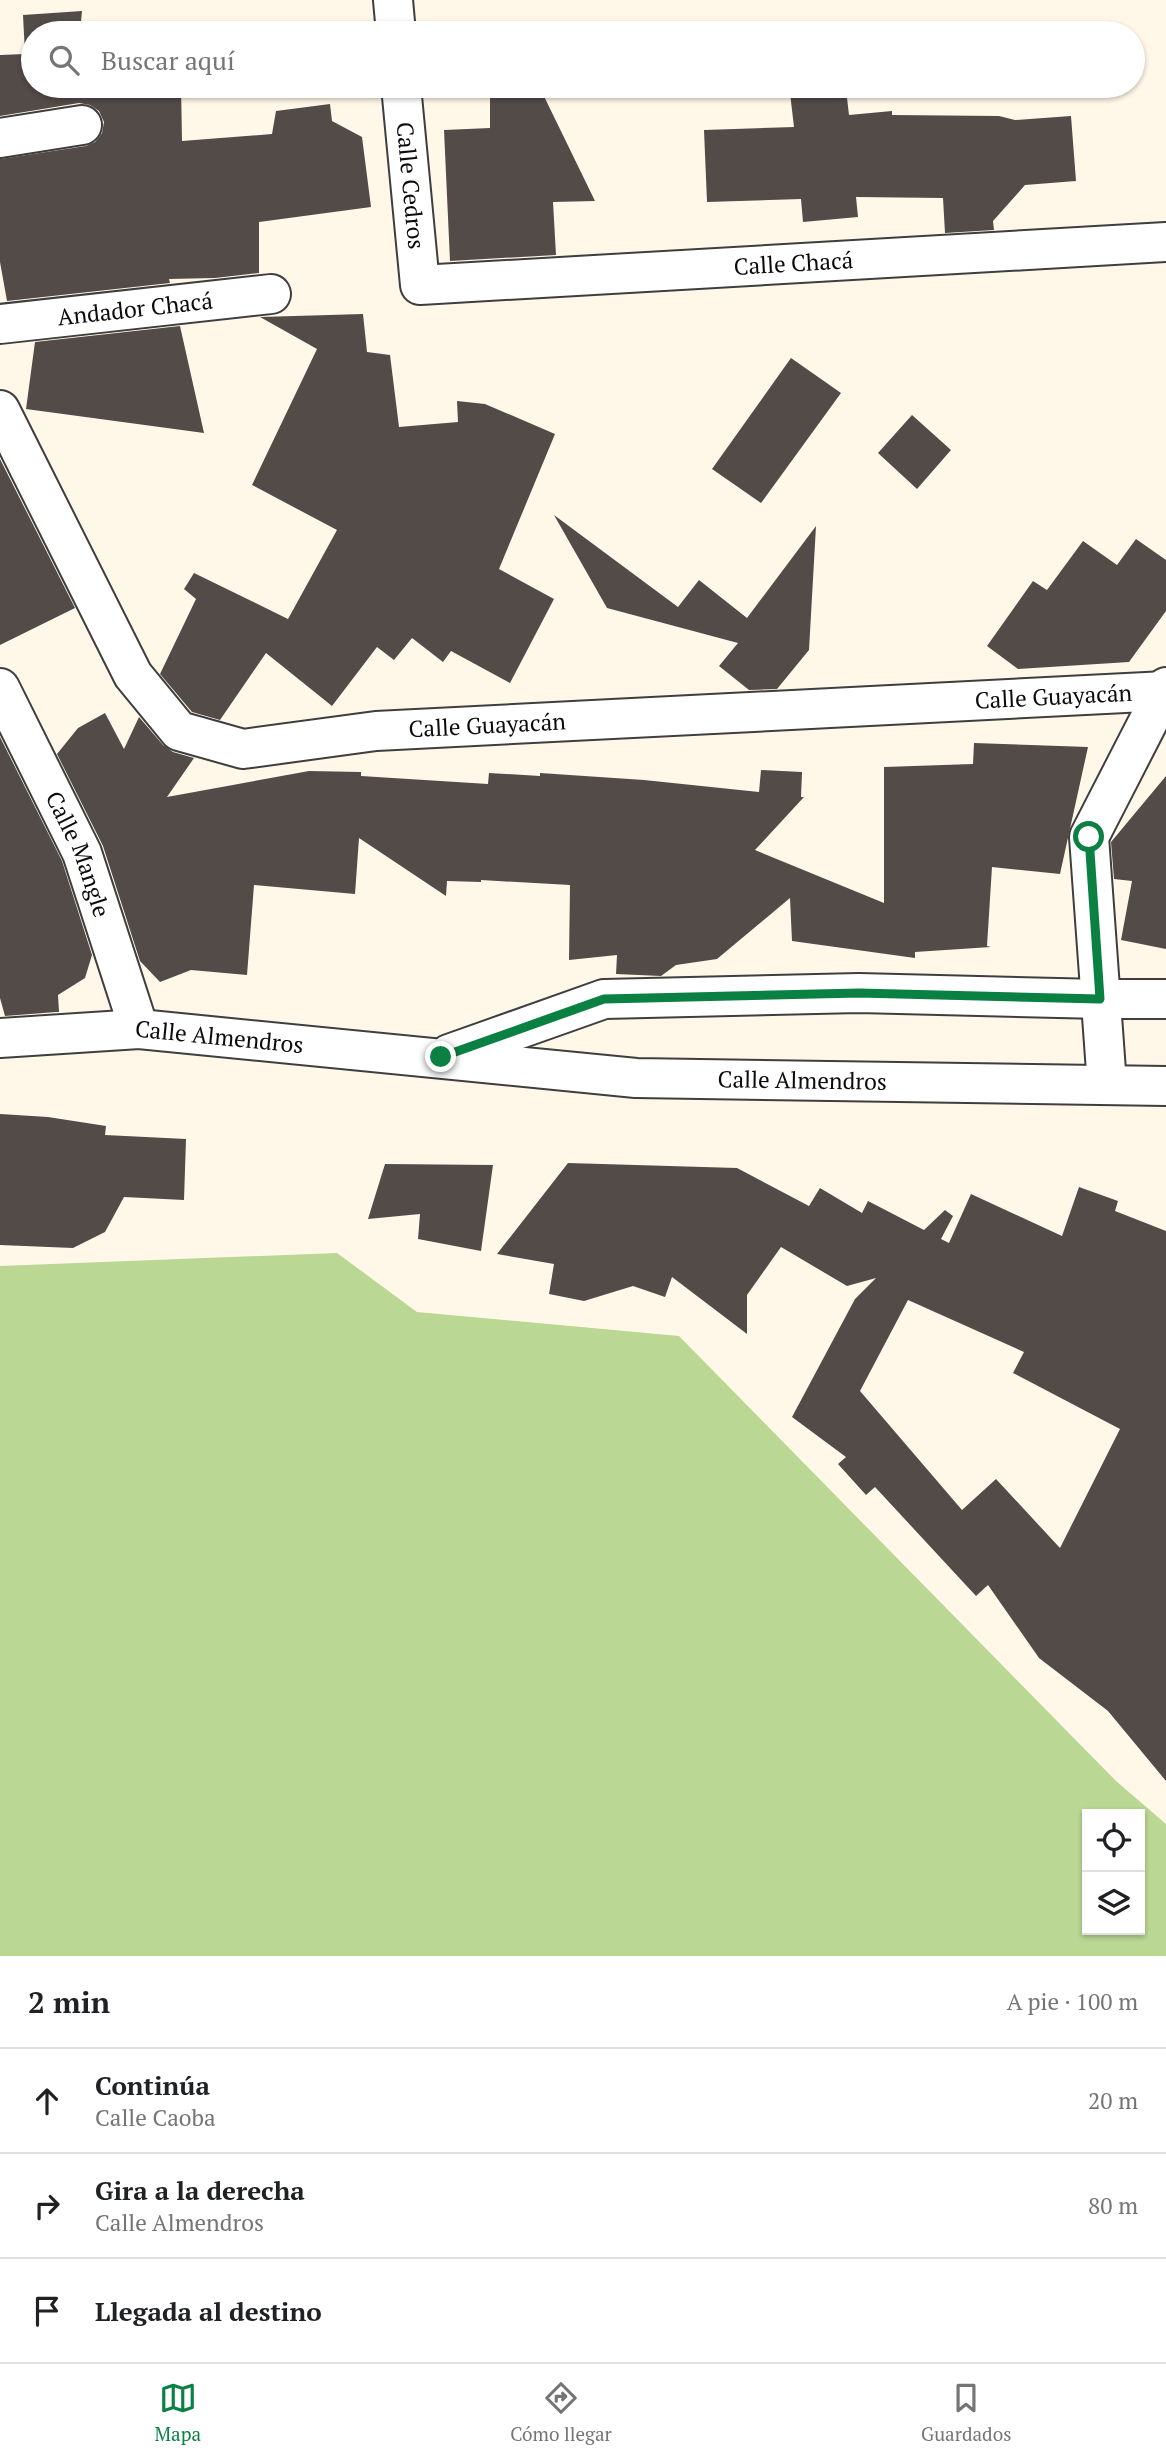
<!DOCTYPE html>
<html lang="es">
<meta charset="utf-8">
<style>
:root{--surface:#fff;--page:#f6f6f6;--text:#202124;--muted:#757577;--line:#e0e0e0;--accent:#0b8043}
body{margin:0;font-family:"PT Serif",serif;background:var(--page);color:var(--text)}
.controls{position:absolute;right:21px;bottom:21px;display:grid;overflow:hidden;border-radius:0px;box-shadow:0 2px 5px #0004}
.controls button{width:63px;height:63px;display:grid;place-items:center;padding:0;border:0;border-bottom:2px solid var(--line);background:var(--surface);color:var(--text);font:35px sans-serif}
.stop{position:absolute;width:21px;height:21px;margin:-16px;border:5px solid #0b8043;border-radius:50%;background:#fff}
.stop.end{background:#0b8043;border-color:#fff;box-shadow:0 2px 7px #0008}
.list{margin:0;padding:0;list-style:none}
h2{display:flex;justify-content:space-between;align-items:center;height:91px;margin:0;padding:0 28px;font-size:30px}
h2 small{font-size:23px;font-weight:400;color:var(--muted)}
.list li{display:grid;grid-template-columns:46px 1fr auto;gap:21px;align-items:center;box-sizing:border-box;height:105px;padding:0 28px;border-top:2px solid var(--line)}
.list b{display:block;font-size:26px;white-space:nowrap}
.list p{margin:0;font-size:23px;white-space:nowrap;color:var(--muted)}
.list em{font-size:23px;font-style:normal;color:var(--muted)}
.icon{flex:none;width:38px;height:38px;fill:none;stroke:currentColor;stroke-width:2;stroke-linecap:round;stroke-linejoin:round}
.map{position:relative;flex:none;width:1166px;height:1956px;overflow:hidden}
.search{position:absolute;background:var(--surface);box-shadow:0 2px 5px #0004;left:21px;right:21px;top:21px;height:77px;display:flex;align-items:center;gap:18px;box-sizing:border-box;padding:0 24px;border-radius:38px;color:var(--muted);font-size:26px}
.sheet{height:406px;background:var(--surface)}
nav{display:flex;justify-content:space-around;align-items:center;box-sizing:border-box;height:98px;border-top:2px solid var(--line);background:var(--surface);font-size:19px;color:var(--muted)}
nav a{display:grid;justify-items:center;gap:4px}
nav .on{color:var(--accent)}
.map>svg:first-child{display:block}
.forest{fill:#bbd794;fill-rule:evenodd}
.building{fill:#534b48;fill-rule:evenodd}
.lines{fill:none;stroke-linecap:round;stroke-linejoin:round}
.street-casing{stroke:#3e3e3e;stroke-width:42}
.street{stroke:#fff;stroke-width:38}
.route{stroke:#0b8043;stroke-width:9}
.labels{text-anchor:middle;stroke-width:7;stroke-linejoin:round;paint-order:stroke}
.street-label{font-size:23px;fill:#0b0b0b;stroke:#fff}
</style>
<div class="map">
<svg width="1166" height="1956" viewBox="0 0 1166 1956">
<rect width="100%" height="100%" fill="#fff8e9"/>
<!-- forest -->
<path class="forest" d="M 337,1253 L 417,1312 L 679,1336 L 1116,1781 L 1166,1824 L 1166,1956 L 0,1956 L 0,1266 ZM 1087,1814 L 1140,1814 L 1140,1930 L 1087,1930 Z"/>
<!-- building -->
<path class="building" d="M 82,11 L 80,33 L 33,33 L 33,86 L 181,86 L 182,141 L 272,134 L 276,111 L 330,104 L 332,121 L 362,137 L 371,207 L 259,222 L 259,273 L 215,278 L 169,279 L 170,283 L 7,301 L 0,262 L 0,159 L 86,146 L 95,142 L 102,133 L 104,122 L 99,111 L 90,105 L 79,103 L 0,116 L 0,55 L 25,54 L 23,15 Z
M 490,86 L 539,86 L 595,201 L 553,202 L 556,255 L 450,261 L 444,130 L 490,128 Z
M 846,89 L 849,115 L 892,111 L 892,115 L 999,116 L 1015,120 L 1071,116 L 1076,181 L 1025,185 L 993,221 L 994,230 L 945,233 L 943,198 L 856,197 L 858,217 L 803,222 L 801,199 L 707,202 L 704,130 L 794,127 L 790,93 Z
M 363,314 L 367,352 L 390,355 L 399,427 L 458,422 L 457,401 L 485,404 L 555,434 L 499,569 L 554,599 L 510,683 L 451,651 L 443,662 L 412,638 L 394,660 L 377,647 L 332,706 L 266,653 L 220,720 L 192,712 L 160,674 L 196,599 L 184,589 L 194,573 L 288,619 L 337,530 L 252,485 L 317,349 L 260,317 Z
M 180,326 L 204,433 L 26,409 L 35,342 Z
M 791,358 L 841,393 L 761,503 L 712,469 Z
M 912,415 L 951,450 L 917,489 L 878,453 Z
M 0,459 L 75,608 L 0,645 Z
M 554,515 L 678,607 L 699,580 L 747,618 L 816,526 L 809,650 L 777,689 L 749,690 L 719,666 L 738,643 L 607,608 Z
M 1136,539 L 1166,560 L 1166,611 L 1129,662 L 1018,669 L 987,646 L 1033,581 L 1047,590 L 1083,541 L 1117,565 Z
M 105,713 L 124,749 L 139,717 L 163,745 L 173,752 L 194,758 L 167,797 L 309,771 L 361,772 L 361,776 L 488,784 L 489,773 L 540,776 L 540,773 L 644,780 L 759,792 L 761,770 L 802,772 L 801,797 L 804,797 L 755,850 L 884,903 L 884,767 L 973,764 L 974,743 L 1088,747 L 1060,874 L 992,867 L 987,946 L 991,947 L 915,952 L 915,958 L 792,941 L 790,898 L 717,959 L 676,965 L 661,976 L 616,974 L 617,955 L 569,960 L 570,885 L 481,880 L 481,882 L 447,881 L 446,896 L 359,838 L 355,894 L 254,885 L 247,975 L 191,970 L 160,982 L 140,961 L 103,846 L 57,754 L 78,728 Z
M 0,737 L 62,861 L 92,955 L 85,978 L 58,995 L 59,1012 L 56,1012 L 5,1016 L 0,998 Z
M 1166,776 L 1166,949 L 1121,940 L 1132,881 L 1114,879 L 1111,842 Z
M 0,1114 L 48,1117 L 106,1126 L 105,1135 L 186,1139 L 184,1200 L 124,1197 L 105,1232 L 73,1248 L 0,1245 Z
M 568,1163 L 737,1168 L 809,1206 L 820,1188 L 862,1213 L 868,1201 L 924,1230 L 945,1210 L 953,1216 L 941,1239 L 949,1243 L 971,1194 L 1062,1236 L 1079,1187 L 1118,1201 L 1115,1211 L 1166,1231 L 1166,1781 L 1108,1711 L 1039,1658 L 988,1585 L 976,1596 L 875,1487 L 866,1495 L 838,1464 L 846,1457 L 792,1417 L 855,1299 L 876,1278 L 847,1286 L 781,1247 L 747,1295 L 747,1334 L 672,1277 L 665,1297 L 633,1286 L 584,1301 L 549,1294 L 554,1264 L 497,1254 ZM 908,1300 L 1024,1352 L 1013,1373 L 1120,1429 L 1060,1548 L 996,1479 L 962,1510 L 860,1391 Z
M 385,1164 L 493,1165 L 481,1251 L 418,1239 L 420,1214 L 368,1219 Z"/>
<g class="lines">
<defs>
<g id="street">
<path d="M 393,0 L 396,33"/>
<path id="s1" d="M 401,86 L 420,285 L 1166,242"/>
<path d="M 0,138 L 82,125"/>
<path id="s2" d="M 0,324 L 271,294"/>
<path id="s3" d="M 0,410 L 133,675 L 179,731 L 243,749 L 376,731 L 1166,691"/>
<path id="s4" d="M 0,688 L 82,853 L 139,1029"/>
<path id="s5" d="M 0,1038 L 139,1029 L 636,1078 L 1166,1086"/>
<path d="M 449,1054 L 604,999 L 859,993 L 1100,999 L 1166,999"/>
<path d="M 1107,1085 L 1089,837 L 1166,687"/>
</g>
</defs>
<!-- street casing -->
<use href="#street" class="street-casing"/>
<!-- street -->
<use href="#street" class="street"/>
</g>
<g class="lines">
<!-- route -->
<path class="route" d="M 441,1057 L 604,999 L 859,993 L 1100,999 L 1089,837"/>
</g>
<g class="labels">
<!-- street labels -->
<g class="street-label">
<text dy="8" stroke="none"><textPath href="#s1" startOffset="100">Calle Cedros</textPath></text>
<text dy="8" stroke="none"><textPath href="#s1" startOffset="574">Calle Chacá</textPath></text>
<text dy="8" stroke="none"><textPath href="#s2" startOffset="136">Andador Chacá</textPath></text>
<text dy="8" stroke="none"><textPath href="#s3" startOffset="1248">Calle Guayacán</textPath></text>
<text dy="8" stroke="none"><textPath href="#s3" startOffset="681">Calle Guayacán</textPath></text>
<text dy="8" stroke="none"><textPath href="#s4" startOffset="184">Calle Mangle</textPath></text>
<text dy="8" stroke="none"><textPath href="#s5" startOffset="220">Calle Almendros</textPath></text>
<text dy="8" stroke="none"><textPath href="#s5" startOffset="805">Calle Almendros</textPath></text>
</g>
</g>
</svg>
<div class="controls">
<button><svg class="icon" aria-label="locate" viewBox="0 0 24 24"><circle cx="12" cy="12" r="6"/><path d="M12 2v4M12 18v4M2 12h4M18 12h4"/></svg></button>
<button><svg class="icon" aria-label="layers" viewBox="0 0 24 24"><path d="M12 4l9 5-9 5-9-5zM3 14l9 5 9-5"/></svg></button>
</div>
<div class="stop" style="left:1089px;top:837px"></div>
<div class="stop end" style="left:441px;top:1057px"></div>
<div class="search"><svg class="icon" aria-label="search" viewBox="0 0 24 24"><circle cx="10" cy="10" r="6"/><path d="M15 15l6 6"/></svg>Buscar aquí</div>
</div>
<section class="sheet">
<h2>2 min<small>A pie · 100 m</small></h2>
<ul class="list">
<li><svg class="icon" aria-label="ahead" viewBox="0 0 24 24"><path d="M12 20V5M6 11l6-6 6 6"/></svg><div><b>Continúa</b><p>Calle Caoba</p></div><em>20 m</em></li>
<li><svg class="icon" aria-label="right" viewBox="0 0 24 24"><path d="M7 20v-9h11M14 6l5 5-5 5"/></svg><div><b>Gira a la derecha</b><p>Calle Almendros</p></div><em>80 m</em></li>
<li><svg class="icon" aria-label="arrive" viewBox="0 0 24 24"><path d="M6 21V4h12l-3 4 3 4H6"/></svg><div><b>Llegada al destino</b></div></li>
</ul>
</section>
<nav>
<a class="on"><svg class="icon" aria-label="map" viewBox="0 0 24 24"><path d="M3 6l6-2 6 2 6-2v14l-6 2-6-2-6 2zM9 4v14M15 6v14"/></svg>Mapa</a>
<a><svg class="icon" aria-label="directions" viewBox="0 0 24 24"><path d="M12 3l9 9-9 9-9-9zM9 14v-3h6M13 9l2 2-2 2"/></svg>Cómo llegar</a>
<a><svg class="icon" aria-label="saved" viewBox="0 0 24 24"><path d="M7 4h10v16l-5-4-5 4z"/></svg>Guardados</a>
</nav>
